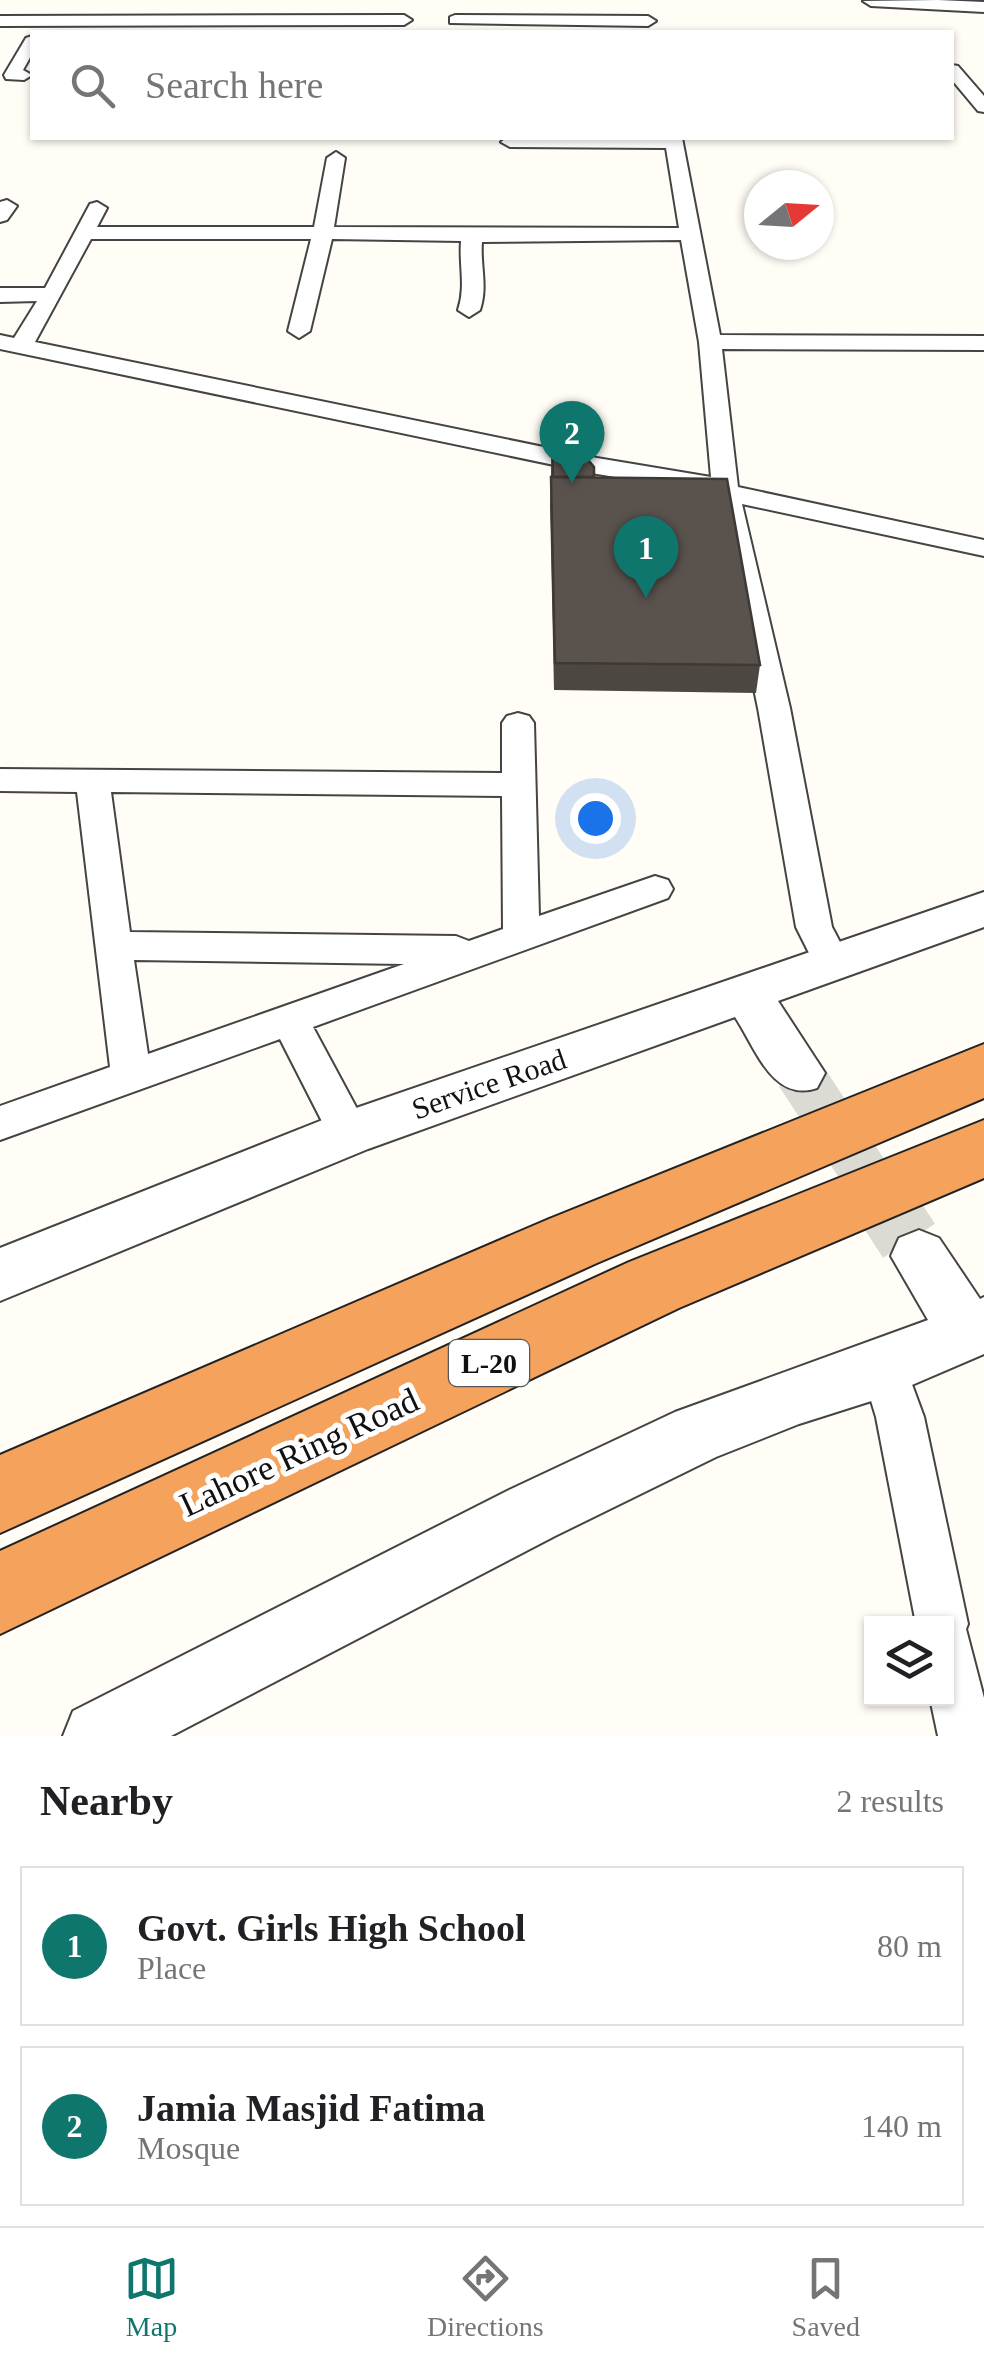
<!DOCTYPE html>
<style>
:root{--surface:#fff;--page:#f2f2f2;--text:#202124;--muted:#757577;--line:#e0e0e0;--accent:#0f766e}
body{margin:0;font-family:Georgia,serif;background:var(--page);color:var(--text)}
.controls{position:absolute;right:30px;bottom:30px;display:grid;overflow:hidden;border-radius:0px;box-shadow:0 2px 8px #0004}
.controls button{width:90px;height:90px;display:grid;place-items:center;padding:0;border:0;border-bottom:2px solid var(--line);background:var(--surface);color:var(--text);font:50px sans-serif}
.compass{position:absolute;left:744px;top:170px;width:90px;height:90px;border-radius:50%;background:var(--surface);box-shadow:0 2px 8px #0004;rotate:72deg}
.you{position:absolute;left:595px;top:818px;width:35px;height:35px;margin:-25px;border:8px solid #fff;border-radius:50%;background:#1a73e8;box-shadow:0 0 0 15px #1a73e833}
.badge{display:grid;place-items:center;width:65px;height:65px;border-radius:50%;background:var(--accent);color:#fff;font-size:32px;font-weight:700}
.pin{position:absolute;translate:-50% -82px;filter:drop-shadow(0 2px 5px #0008)}
.pin::after{content:'';position:absolute;top:52px;width:35px;height:30px;background:inherit;clip-path:polygon(0 0,100% 0,50% 100%)}
.list{margin:0;padding:0;list-style:none}
h2{display:flex;justify-content:space-between;align-items:center;height:130px;margin:0;padding:0 40px;font-size:42px}
h2 small{font-size:32px;font-weight:400;color:var(--muted)}
.list li{display:grid;grid-template-columns:65px 1fr auto;gap:30px;align-items:center;box-sizing:border-box;height:160px;margin:0 20px 20px;padding:0 20px;border:2px solid var(--line);border-radius:0px}
.list b{display:block;font-size:38px;white-space:nowrap}
.list p{margin:0;font-size:32px;white-space:nowrap;color:var(--muted)}
.list em{font-size:32px;font-style:normal;color:var(--muted)}
.icon{flex:none;width:55px;height:55px;fill:none;stroke:currentColor;stroke-width:2;stroke-linecap:round;stroke-linejoin:round}
.map{position:relative;flex:none;width:984px;height:1736px;overflow:hidden}
.search{position:absolute;background:var(--surface);box-shadow:0 2px 8px #0004;left:30px;right:30px;top:30px;height:110px;display:flex;align-items:center;gap:25px;box-sizing:border-box;padding:0 35px;border-radius:0px;color:var(--muted);font-size:38px}
.sheet{height:490px;background:var(--surface)}
nav{display:flex;justify-content:space-around;align-items:center;box-sizing:border-box;height:140px;border-top:2px solid var(--line);background:var(--surface);font-size:28px;color:var(--muted)}
nav a{display:grid;justify-items:center;gap:5px}
nav .on{color:var(--accent)}
.map>svg:first-child{display:block}
.lines{fill:none;stroke-linecap:round;stroke-linejoin:round}
.tertiary-tunnel-far1{stroke:#dbdad3;stroke-width:48;stroke-dasharray:48 24;stroke-linecap:butt}
.tertiary-tunnel{stroke:#dbdad3;stroke-width:62;stroke-dasharray:62 31;stroke-linecap:butt}
.minor-casing{stroke:#444;stroke-width:4}
.tertiary-casing{stroke:#444;stroke-width:4}
.motorway-casing{stroke:#222;stroke-width:4}
.minor{fill:#fff;fill-rule:evenodd}
.tertiary{fill:#fff;fill-rule:evenodd}
.motorway{fill:#f5a25d;fill-rule:evenodd}
.wall{fill:#4d4742}
.building{fill:#5a524d;stroke:#3f3936;stroke-width:2.5}
.labels{text-anchor:middle;stroke-width:10;stroke-linejoin:round;paint-order:stroke}
.shield{fill:#fff;stroke:#585858;stroke-width:2.5}
.shield-label{font-size:28px;font-weight:bold;fill:#111}
.street-label{font-size:30px;fill:#111;stroke:#fff}
.near-street-label{font-size:35px;fill:#111;stroke:#fff}
</style>
<div class="map">
<svg width="984" height="1736" viewBox="0 0 984 1736">
<rect width="100%" height="100%" fill="#fffdf5"/>
<g class="lines">
<!-- tertiary-tunnel-far1 -->
<path class="tertiary-tunnel-far1" d="M 799,1073 L 877,1192"/>
<!-- tertiary-tunnel -->
<path class="tertiary-tunnel" d="M 875,1189 L 919,1256"/>
<defs>
<path id="minor" d="M 938,0 L 984,2 L 984,12 L 871,6 L 863,1 Z
M 455,15 L 648,16 L 656,21 L 648,26 L 450,23 L 450,17 Z
M 0,16 L 404,15 L 412,20 L 404,25 L 0,26 Z
M 32,36 L 32,54 L 23,70 L 32,75 L 24,80 L 6,79 L 4,75 L 26,38 Z
M 952,65 L 958,66 L 984,96 L 984,112 L 978,111 L 952,80 Z
M 506,138 L 682,138 L 720,335 L 984,336 L 984,350 L 722,349 L 738,487 L 984,540 L 984,556 L 742,504 L 790,708 L 832,927 L 850,961 L 844,971 L 831,975 L 818,971 L 796,927 L 758,708 L 713,493 L 597,474 L 0,349 L 0,335 L 14,338 L 37,301 L 0,302 L 0,288 L 45,288 L 90,204 L 97,202 L 107,208 L 97,227 L 314,227 L 327,158 L 336,152 L 345,158 L 334,227 L 679,228 L 666,148 L 510,147 L 501,142 ZM 91,239 L 311,239 L 288,331 L 299,338 L 310,331 L 332,239 L 461,241 C 459,266 466,286 458,310 L 469,317 L 480,310 C 488,286 480,266 482,242 L 681,240 L 699,342 L 711,477 L 597,458 L 35,342 Z
M 7,200 L 17,206 L 7,220 L 0,222 L 0,202 Z
M 518,713 L 529,716 L 534,723 L 539,916 L 655,876 L 668,880 L 673,889 L 668,898 L 313,1027 L 370,1133 L 364,1145 L 349,1151 L 334,1145 L 280,1039 L 0,1140 L 0,1106 L 110,1067 L 77,792 L 0,791 L 0,769 L 502,773 L 502,723 L 507,716 ZM 111,792 L 502,796 L 503,929 L 469,941 L 456,936 L 130,932 ZM 134,960 L 404,964 L 148,1054 Z
M 884,1345 L 900,1352 L 924,1417 L 968,1624 L 966,1629 L 984,1698 L 984,1736 L 938,1736 L 930,1698 L 946,1698 L 946,1624 L 916,1624 L 876,1417 L 861,1368 L 868,1352 Z"/>
<path id="tertiary" d="M 984,892 L 984,927 L 778,1001 L 825,1073 L 817,1088 C 773,1103 756,1049 735,1017 L 368,1149 L 0,1301 L 0,1248 L 330,1117 Z
M 919,1230 L 939,1238 L 980,1299 L 984,1297 L 984,1354 L 884,1397 L 799,1424 L 716,1457 L 555,1536 L 171,1736 L 63,1736 L 73,1711 L 509,1490 L 675,1412 L 928,1320 L 891,1256 L 899,1238 Z"/>
<path id="motorway" d="M 984,1044 L 984,1098 L 597,1263 L 0,1533 L 0,1455 L 549,1219 Z
M 984,1120 L 984,1178 L 679,1308 L 0,1634 L 0,1551 L 629,1262 Z"/>
</defs>
<!-- minor casing -->
<use href="#minor" class="minor-casing"/>
<!-- tertiary casing -->
<use href="#tertiary" class="tertiary-casing"/>
<!-- motorway casing -->
<use href="#motorway" class="motorway-casing"/>
<!-- minor -->
<use href="#minor" class="minor"/>
<!-- tertiary -->
<use href="#tertiary" class="tertiary"/>
<!-- motorway -->
<use href="#motorway" class="motorway"/>
</g>
<!-- wall -->
<path class="wall" d="M 552,444 L 594,477 L 760,665 L 756,693 L 554,690 L 550,504 Z"/>
<!-- building -->
<path class="building" d="M 552,444 L 584,455 L 594,467 L 594,477 L 553,477 Z
M 551,477 L 727,479 L 760,665 L 555,663 Z"/>
<g class="labels">
<!-- shield labels -->
<rect class="shield" x="449" y="1340" width="80" height="46" rx="8"/>
<g class="shield-label">
<text x="489" y="1373">L-20</text>
</g>
<!-- street labels -->
<g class="street-label">
<text transform="translate(489 1084) rotate(-19)" y="10">Service Road</text>
</g>
<!-- near-street labels -->
<g class="near-street-label">
<text transform="translate(299 1452) rotate(-25)" y="12">Lahore Ring Road</text>
</g>
</g>
</svg>
<div class="controls">
<button><svg class="icon" aria-label="layers" viewBox="0 0 24 24"><path d="M12 4l9 5-9 5-9-5zM3 14l9 5 9-5"/></svg></button>
</div>
<svg class="compass" viewBox="-18 -18 36 36"><path d="M0-13l5 13h-10z" fill="#e53935"/><path d="M0 13l5-13h-10z" fill="#757577"/></svg>
<div class="you"></div>
<div class="pin badge" style="left:646px;top:598px">1</div>
<div class="pin badge" style="left:572px;top:483px">2</div>
<div class="search"><svg class="icon" aria-label="search" viewBox="0 0 24 24"><circle cx="10" cy="10" r="6"/><path d="M15 15l6 6"/></svg>Search here</div>
</div>
<section class="sheet">
<h2>Nearby<small>2 results</small></h2>
<ul class="list">
<li><span class="badge">1</span><div><b>Govt. Girls High School</b><p>Place</p></div><em>80 m</em></li>
<li><span class="badge">2</span><div><b>Jamia Masjid Fatima</b><p>Mosque</p></div><em>140 m</em></li>
</ul>
</section>
<nav>
<a class="on"><svg class="icon" aria-label="map" viewBox="0 0 24 24"><path d="M3 6l6-2 6 2 6-2v14l-6 2-6-2-6 2zM9 4v14M15 6v14"/></svg>Map</a>
<a><svg class="icon" aria-label="directions" viewBox="0 0 24 24"><path d="M12 3l9 9-9 9-9-9zM9 14v-3h6M13 9l2 2-2 2"/></svg>Directions</a>
<a><svg class="icon" aria-label="saved" viewBox="0 0 24 24"><path d="M7 4h10v16l-5-4-5 4z"/></svg>Saved</a>
</nav>
